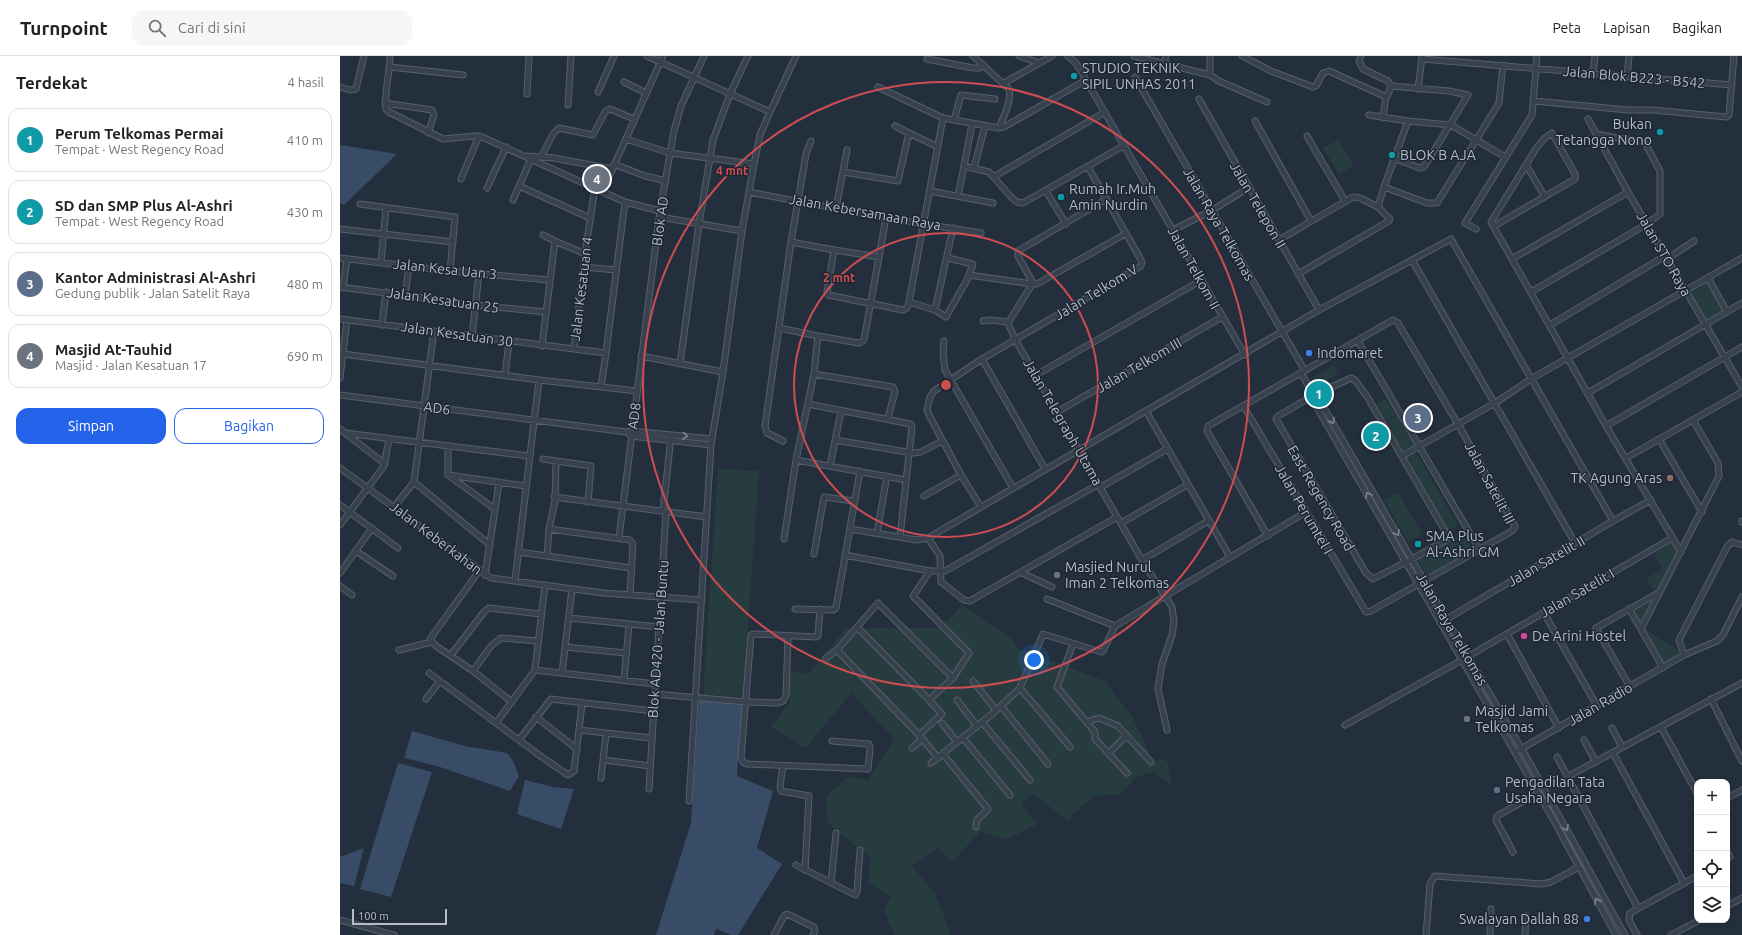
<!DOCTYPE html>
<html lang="id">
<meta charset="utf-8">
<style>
:root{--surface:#fff;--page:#f6f6f6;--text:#222;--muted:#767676;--line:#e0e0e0;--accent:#2563eb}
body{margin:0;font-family:Ubuntu,sans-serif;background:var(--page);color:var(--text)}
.controls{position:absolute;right:12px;bottom:12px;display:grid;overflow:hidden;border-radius:8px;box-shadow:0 2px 6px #0003}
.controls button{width:36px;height:36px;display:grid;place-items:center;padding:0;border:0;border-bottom:1px solid var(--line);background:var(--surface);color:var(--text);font:20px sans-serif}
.scale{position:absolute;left:12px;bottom:10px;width:95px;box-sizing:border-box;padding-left:4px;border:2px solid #b4bcc9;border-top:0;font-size:11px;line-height:14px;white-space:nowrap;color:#b4bcc9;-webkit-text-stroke:3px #1d2633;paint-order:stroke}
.you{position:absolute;left:694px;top:604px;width:14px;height:14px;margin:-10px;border:3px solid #fff;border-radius:50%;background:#1a73e8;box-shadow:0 0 0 6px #1a73e833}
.badge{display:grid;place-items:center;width:26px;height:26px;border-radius:50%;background:var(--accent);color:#fff;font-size:13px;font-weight:700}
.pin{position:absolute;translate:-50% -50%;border:2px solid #fff;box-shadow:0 1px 4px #0006}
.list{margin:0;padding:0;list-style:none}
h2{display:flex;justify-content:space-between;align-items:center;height:52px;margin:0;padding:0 16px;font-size:17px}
h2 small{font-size:13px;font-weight:400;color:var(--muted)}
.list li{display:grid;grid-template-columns:26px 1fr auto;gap:12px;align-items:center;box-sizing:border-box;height:64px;margin:0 8px 8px;padding:0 8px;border:1px solid var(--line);border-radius:12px}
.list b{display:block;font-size:15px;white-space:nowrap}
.list p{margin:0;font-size:13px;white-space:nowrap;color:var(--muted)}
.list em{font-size:13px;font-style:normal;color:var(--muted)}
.actions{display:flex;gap:8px;padding:12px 16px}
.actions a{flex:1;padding:9px 0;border:1px solid var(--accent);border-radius:12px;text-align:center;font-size:14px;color:var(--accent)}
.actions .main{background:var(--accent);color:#fff}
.icon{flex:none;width:22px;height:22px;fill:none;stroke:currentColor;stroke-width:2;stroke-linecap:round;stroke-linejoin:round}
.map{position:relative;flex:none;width:1402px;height:879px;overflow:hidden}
header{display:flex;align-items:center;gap:24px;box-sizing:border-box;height:56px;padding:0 20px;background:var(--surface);border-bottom:1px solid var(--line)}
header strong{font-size:19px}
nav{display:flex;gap:22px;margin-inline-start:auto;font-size:14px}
.search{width:280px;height:36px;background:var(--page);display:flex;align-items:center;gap:10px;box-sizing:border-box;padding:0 14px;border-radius:12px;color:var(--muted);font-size:15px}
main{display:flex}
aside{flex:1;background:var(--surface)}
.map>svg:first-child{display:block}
.green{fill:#263c3f}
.water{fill:#394c67}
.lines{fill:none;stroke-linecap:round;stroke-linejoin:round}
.street-casing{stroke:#565f6c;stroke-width:7}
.street{stroke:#38414e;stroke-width:5}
.oneway{stroke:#7c8592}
.ring{fill:none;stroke:#ce4d50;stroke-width:2}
.culture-dot{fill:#0f9aa8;stroke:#1d2633;stroke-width:1.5}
.shop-dot{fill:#3f7fe0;stroke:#1d2633;stroke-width:1.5}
.education-dot{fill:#8d6e63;stroke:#1d2633;stroke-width:1.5}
.worship-dot{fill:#6b7280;stroke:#1d2633;stroke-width:1.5}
.hotel-dot{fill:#d1479c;stroke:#1d2633;stroke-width:1.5}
.service-dot{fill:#5c6f8a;stroke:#1d2633;stroke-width:1.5}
.labels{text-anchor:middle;stroke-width:3;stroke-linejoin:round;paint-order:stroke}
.poi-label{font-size:14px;fill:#b4bcc9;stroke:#1d2633;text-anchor:start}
.street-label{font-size:14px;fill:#b4bcc9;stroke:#1d2633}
.centre{fill:#ce4d50;stroke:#1d2633;stroke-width:2}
.ring-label{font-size:12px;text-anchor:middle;font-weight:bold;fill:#ce4d50;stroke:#1d2633;stroke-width:3;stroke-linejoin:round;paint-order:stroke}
</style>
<header>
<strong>Turnpoint</strong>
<div class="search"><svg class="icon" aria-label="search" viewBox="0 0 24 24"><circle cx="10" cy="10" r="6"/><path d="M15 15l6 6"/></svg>Cari di sini</div>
<nav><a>Peta</a><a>Lapisan</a><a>Bagikan</a></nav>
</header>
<main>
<aside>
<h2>Terdekat<small>4 hasil</small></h2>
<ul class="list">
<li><span class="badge" style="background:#0f9aa8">1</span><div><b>Perum Telkomas Permai</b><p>Tempat · West Regency Road</p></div><em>410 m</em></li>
<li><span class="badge" style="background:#0f9aa8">2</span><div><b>SD dan SMP Plus Al-Ashri</b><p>Tempat · West Regency Road</p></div><em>430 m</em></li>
<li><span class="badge" style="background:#5c6f8a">3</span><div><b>Kantor Administrasi Al-Ashri</b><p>Gedung publik · Jalan Satelit Raya</p></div><em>480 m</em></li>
<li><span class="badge" style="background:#6b7280">4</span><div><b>Masjid At-Tauhid</b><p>Masjid · Jalan Kesatuan 17</p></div><em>690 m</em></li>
</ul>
<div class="actions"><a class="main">Simpan</a><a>Bagikan</a></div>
</aside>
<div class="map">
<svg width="1402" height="879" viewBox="0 0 1402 879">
<rect width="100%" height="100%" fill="#242f3e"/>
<!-- green -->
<path class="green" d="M 999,84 L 1014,110 L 999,118 L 983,92 Z
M 1367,225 L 1384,254 L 1366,266 L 1348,236 Z
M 994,309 L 998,317 L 976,332 L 971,322 Z
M 1046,343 L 1056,359 L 1046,364 L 1036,348 Z
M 1057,360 L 1074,389 L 1063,395 L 1046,366 Z
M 1076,396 L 1118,470 L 1109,475 L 1067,401 Z
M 378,413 L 419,415 L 403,641 L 363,639 Z
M 1058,436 L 1082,478 L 1068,486 L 1044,444 Z
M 1123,477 L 1132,493 L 1087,519 L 1077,503 Z
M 1332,486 L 1338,496 L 1320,533 L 1314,536 L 1306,522 L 1322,513 L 1314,498 Z
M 1315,542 L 1301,569 L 1293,554 Z
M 622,549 L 671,582 L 679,593 L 765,625 L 793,662 L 813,705 L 824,703 L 828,707 L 831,728 L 813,716 L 796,721 L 781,738 L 754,740 L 732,759 L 728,765 L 692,737 L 682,750 L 698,768 L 667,783 L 640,776 L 612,806 L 598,792 L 572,810 L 595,837 L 611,879 L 554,879 L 544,854 L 551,841 L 528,827 L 531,803 L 488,767 L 486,741 L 508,721 L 528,724 L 554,683 L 511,637 L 466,692 L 431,671 L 449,647 L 450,616 L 469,617 L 506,572 L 601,572 Z
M 1306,574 L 1337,593 L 1340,598 L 1324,608 Z"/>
<!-- water -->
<path class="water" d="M 0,89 L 57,98 L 4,149 L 0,147 Z
M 359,644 L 402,649 L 397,720 L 433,735 L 417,792 L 442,808 L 398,879 L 391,879 L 376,873 L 374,879 L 316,879 L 351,767 Z
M 72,675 L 125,690 L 167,697 L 173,705 L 179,720 L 170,735 L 97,710 L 64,702 Z
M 58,707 L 92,716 L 51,841 L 20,833 Z
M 185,724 L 213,731 L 234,733 L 221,773 L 177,758 Z
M 24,792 L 14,830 L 0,827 L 0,801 Z"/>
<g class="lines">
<defs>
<path id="street" d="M 50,0 C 50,18 44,34 46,53 L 49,56 L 103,83 L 135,80 L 142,81 L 285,146 L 320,155
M 307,0 L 430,56 L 456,0
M 633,0 L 669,33 C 672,45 663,61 659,72
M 679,0 L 700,7
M 728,0 L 736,7 L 746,24 L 905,299
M 794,0 L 870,19
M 870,0 L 870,19 L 879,25 L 927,46
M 902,0 L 931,15 L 973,31 L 976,30 L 983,17 L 989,15 L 1044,40 L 1048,39 L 1051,30
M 1021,0 L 1019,5 L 1023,13 L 1048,25 L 1051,30 L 1109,35 L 1128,39 L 1084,111 L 1080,112 L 1053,102
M 587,3 L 633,12 L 640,12 L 643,8
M 1082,3 L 1392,29
M 824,8 L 826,0
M 50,11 L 123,19
M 1253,17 L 1255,0
M 795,21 L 965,315
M 1287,21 L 1289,0
M 284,26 L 306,37
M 664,27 L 712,0
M 0,31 L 10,34 L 16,33 L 24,0
M 538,31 L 603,62 L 659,72 L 664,71 L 746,24
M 1078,33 L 1082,1
M 258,36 L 274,0
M 187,38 L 189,0
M 859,43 L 979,254
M 1194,45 L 1288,54 L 1313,54 L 1386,61 L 1389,59 L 1394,0
M 45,47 L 92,54 L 94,59 L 88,77
M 228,49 L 231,0
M 1029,59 L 1068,65
M 603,62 L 569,246 L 595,254 L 606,261 L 628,222 L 633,208 L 608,202
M 1043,62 L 1046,40
M 1248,63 L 1288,136 L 1402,331
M 614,64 L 621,39 L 655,43
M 915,65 L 971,165
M 555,70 L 569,77
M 967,80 L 1005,145
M 286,83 L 330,97 L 414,108 L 402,175 L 320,161
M 187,100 L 214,102 L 273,113
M 201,101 L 213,78 L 219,72 L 253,79 L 265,56 L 270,53 L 294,63
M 274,108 L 305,120 L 326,125
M 414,108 L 420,79 L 430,56
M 1186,109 L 1205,141
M 624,110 L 632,68
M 634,112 L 645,70
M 503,116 L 558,125 L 569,77 L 598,91
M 655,120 L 765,56
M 121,123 L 139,80
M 179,130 L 250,162
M 255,131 L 245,198 L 234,293 L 266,297 L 261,331
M 1044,131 L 1068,65 L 1111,69 L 1165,101
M 147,132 L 166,91
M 263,134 L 323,0
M 590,135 L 653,147
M 706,135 L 726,168
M 409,136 L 546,162 L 641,177
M 618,140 L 624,110 L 649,116 L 673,143 L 677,146 L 683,147 L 785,89
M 173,144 L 191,103
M 765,144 L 678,195 L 678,200 L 693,227 L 668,267 L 675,283 L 803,506 L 832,551 L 834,565 L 832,579 L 822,608 L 818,633 L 827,674
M 20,148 L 115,161 L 110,215
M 496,152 L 507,94
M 546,162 L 524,284 L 519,287 L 478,280 L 474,318 L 553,331 L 555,335 L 548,362
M 1154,170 L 1235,123 L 1235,118 L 1212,77 L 1205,82 L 1197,91 L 1151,166 L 1266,370 L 1341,496
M 0,173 L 113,186
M 1136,173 L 1125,167 L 1192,59 L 1197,0
M 833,174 L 871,155 L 908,132
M 203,179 L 215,185
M 939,184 L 1013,141 L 1020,142 L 1038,151 L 1044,131 L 1087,147 L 1097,147 L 1159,47 L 1163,9
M 451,186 L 494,194
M 539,201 L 494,194 L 487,236 L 488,239 L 563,254 L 567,252 L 569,246
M 0,202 L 110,215 L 209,224
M 1172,203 L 1288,136
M 1327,203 L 1354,185
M 1072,204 L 1235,487
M 41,206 L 46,152
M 244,211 L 276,214
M 958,218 L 1049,165 L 1050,163 L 1038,151
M 629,219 L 692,228
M 1368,222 L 1387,256
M 693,227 L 697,228 L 785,178
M 0,231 L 135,249 L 206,256
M 3,232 L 7,203
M 1191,236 L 1307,168 L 1320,158 L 1320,115 L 1305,87 L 1256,78
M 65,239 L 69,210
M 595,254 L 613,172
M 0,263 L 234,293
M 643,265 L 651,264 L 668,266
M 42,269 L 46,236
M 1210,269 L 1325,200
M 439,272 L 478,280
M 94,275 L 74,426 L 150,489
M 132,280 L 139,217
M 604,285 L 603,297 L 605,314 L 673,432
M 1018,285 L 1139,493
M 202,290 L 215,185 L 245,198
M 266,297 L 285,146
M 3,298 L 199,324 L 297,335
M 301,300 L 383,316
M 642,303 L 705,413
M 340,308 L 359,168 L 373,84 L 390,38 L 408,0
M 961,317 L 970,333 L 976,338 L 1188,704 L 1285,879
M 165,319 L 169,286
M 696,319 L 860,225
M 0,322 L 7,264
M 1011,322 L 1015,324 L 1028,342 L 1108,480 L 1106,484 L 1072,503 L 1033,523 L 1026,517 L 936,363 L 938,360 L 976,338 Z
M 970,333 L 971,341 L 1212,761 L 1276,879
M 1248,337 L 1402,247
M 0,339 L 286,376 L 292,375 L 372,383
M 468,348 L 571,368 L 572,371 L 560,481
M 904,351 L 1026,556 L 1031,555 L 1172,475 L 1175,470 L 1118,368 L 1058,267 L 1053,264 L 868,370 L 867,375 L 928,480
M 806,355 L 890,501
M 717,356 L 882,261
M 1266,370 L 1402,291
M 0,373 L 45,408
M 5,377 L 189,400
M 289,378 L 291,380 L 371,389
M 1319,383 L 1362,456
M 495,384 L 573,397 L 581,396 L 602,385
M 443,385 L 427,377 L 425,370 L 451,186 L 466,98 L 471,85
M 108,390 L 108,419 L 185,430
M 1062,400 L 1155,347 L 1191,323 L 1402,202
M 1286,402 L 1402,336
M 203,403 L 251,410 L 248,446
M 456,404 L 566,424
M 490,410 L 501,355
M 0,412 L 151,522 L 263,537 L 362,544
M 108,419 L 155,453
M 761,431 L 827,393
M 584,440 L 621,419
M 214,441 L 367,461
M 0,449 L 58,492
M 54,451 L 74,426
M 641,451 L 621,419 L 590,361 L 587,354 L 590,341 L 594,335 L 642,303 L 801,210 L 802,206 L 796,195 L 748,111
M 323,455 L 331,381
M 1402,466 L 1402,465
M 781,467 L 847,429
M 0,469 L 44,410 L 49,383
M 209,473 L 290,484 L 293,488 L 290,539
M 510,473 L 577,484 L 588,482 L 979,254 L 1111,183 L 1273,465
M 537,477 L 547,420
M 279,482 L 320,155 L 334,75 L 341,50 L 364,0
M 588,482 L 600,500 L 601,526 L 624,544 L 630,545 L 777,461
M 444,483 L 456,404 L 474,318
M 16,495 L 53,520
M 178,496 L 207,500 L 209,473 L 215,445 L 216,405
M 474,498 L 484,441 L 514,445
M 505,499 L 590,515 L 605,515 L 759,428
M 207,500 L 291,512
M 802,504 L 868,465
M 590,515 L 573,540 L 629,597 L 613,622
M 0,517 L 32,472
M 682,517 L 712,531
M 145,519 L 159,427
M 175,525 L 199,324
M 0,530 L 12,539
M 707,543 L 775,570
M 455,553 L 493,554 L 496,552 L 520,415
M 480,553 L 478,580 L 476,581 L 415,578 L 411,579 L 401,701 L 403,706 L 407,708 L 528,713 L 530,693 L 529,688 L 492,685
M 1289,553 L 1301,573
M 1204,557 L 1257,650
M 229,562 L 319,571
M 1105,564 L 1273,465 L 1311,444
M 517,571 L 589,644 L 613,622 L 538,547 L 497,594 L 581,681 L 579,686 L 572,692
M 1167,578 L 1219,672
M 733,588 L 717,631 L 755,676 L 755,683 L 787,717
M 225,591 L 286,597
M 59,594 L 92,586
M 111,599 L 144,556 L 149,552 L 201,558
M 1344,599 L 1339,584 L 1387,491 L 1392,486 L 1402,489
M 486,602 L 497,594
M 1323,612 L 1301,573 L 1379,420 L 1378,407 L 1353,364
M 195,614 L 315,628
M 133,615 L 96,590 L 90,583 L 139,515
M 89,617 L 199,699 L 228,719 L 234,715 L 242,648
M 222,617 L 232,533
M 284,624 L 289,568
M 633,625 L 656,654
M 1290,631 L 1256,572 L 1320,536
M 680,632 L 730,691
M 315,638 L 406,646 L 438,647 L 443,645 L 446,639 L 448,581
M 86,643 L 100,625
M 1371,643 L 1402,705
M 617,644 L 637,670
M 172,646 L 133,615 L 151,590 L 161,582 L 198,585
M 661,650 L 708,708
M 196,661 L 237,693
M 642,666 L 690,724
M 747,666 L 759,662 L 778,670 L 811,706
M 156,667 L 195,614 L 205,529
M 602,667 L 617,686
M 1005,669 L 1122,604 L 1332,482
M 1321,671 L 1357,737
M 1272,672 L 1282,691
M 239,674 L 311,682
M 579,679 L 602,658 L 589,644
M 581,681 L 598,702
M 623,682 L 670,739
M 179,684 L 211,643 L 313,655
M 1244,684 L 1256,706
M 1179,694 L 1344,599 L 1377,585 L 1383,579 L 1402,541
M 769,697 L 786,680
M 1273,697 L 1344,827
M 603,698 L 648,753 L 637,764 L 636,771
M 1217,701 L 1298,852
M 264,704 L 310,710
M 591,707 L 651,659 L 680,632 L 703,578 L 761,596 L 763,595 L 775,570 L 966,456
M 443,710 L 440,730 L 441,735 L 469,740 L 465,814
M 1227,721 L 1402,627
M 261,722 L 266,678
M 309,733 L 326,456
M 1387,742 L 1402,734
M 349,745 L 371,389 L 383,316 L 402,175
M 1387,795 L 1390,801 L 1387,803
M 1173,796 L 1156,764 L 1157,760 L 1198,737
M 456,809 L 515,839 L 517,836 L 520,794
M 491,827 L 496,777
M 1387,850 L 1402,842
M 0,864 L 54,879
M 434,879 L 444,860 L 447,858 L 474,871 L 475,875 L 473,879
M 1086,879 L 1090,828 L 1095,820 L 1202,828 L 1211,826 L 1239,811
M 1150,879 L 1151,853
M 1185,879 L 1186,860
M 1297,879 L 1289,864 L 1290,857 L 1357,820
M 1331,879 L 1360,864"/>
</defs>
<!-- street casing -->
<use href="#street" class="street-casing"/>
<!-- street -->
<use href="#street" class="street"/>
</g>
<!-- one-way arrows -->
<defs><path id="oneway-chevron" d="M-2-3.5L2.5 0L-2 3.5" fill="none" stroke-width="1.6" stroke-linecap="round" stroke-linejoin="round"/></defs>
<g class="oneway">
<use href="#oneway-chevron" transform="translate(992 365) rotate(59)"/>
<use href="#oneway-chevron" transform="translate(345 380) rotate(6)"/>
<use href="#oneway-chevron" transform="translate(1028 439) rotate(-119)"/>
<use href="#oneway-chevron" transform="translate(1057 477) rotate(60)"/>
<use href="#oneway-chevron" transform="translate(1226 772) rotate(61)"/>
<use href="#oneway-chevron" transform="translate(1257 845) rotate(-117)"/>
</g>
<!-- distance rings -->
<g class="ring">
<circle cx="606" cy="329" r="152"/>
<circle cx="606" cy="329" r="303"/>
</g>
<!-- markers -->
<g class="culture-dot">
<circle cx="734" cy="20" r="4"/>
<circle cx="1320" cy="76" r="4"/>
<circle cx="1052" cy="99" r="4"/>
<circle cx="721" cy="141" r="4"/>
<circle cx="1078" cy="488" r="4"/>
</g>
<g class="shop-dot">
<circle cx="969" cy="297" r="4"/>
<circle cx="1247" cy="863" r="4"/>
</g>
<circle class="education-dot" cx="1330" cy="422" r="4"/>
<g class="worship-dot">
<circle cx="717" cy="519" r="4"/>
<circle cx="1127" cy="663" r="4"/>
</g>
<circle class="hotel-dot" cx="1184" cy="580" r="4"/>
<circle class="service-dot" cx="1157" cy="734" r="4"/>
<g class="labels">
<!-- poi labels -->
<g class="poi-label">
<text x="742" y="17">STUDIO TEKNIK<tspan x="742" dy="16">SIPIL UNHAS 2011</tspan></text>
<text x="1312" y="73" text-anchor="end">Bukan<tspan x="1312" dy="16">Tetangga Nono</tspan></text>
<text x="1060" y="104">BLOK B AJA</text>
<text x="729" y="138">Rumah Ir.Muh<tspan x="729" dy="16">Amin Nurdin</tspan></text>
<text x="977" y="302">Indomaret</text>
<text x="1322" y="427" text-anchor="end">TK Agung Aras</text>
<text x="1086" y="485">SMA Plus<tspan x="1086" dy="16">Al-Ashri GM</tspan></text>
<text x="725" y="516">Masjied Nurul<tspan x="725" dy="16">Iman 2 Telkomas</tspan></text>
<text x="1192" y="585">De Arini Hostel</text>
<text x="1135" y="660">Masjid Jami<tspan x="1135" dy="16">Telkomas</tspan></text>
<text x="1165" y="731">Pengadilan Tata<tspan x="1165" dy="16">Usaha Negara</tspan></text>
<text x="1239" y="868" text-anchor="end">Swalayan Dallah 88</text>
</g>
<!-- street labels -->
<g class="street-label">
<text transform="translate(1294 21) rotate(5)" y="5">Jalan Blok B223 - B542</text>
<text transform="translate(918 149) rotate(60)" y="5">Jalan Telepon II</text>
<text transform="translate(525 156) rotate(10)" y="5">Jalan Kebersamaan Raya</text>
<text transform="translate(320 165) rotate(-82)" y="5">Blok AD</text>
<text transform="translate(879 168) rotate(60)" y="5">Jalan Raya Telkomas</text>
<text transform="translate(1324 198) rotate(60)" y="5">Jalan STO Raya</text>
<text transform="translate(854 212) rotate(61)" y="5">Jalan Telkom II</text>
<text transform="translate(105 213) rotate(6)" y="5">Jalan Kesa Uan 3</text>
<text transform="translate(241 233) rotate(-83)" y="5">Jalan Kesatuan 4</text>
<text transform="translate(756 236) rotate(-31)" y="5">Jalan Telkom V</text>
<text transform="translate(103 244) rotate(8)" y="5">Jalan Kesatuan 25</text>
<text transform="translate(117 278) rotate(8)" y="5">Jalan Kesatuan 30</text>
<text transform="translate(799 309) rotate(-30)" y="5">Jalan Telkom III</text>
<text transform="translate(97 352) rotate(8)" y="5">AD6</text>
<text transform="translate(294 360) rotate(-83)" y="5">AD8</text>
<text transform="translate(723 366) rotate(60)" y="5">Jalan Telegraph Utama</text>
<text transform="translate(1150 427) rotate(62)" y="5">Jalan Satelit III</text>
<text transform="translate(981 442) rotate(60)" y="5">East Regency Road</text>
<text transform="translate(964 453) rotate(60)" y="5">Jalan Perumtel I</text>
<text transform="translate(96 482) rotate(37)" y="5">Jalan Keberkahan</text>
<text transform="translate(1206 505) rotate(-30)" y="5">Jalan Satelit II</text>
<text transform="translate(1237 537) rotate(-30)" y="5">Jalan Satelit I</text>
<text transform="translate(1112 573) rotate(60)" y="5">Jalan Raya Telkomas</text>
<text transform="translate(318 583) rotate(-86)" y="5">Blok AD420 - Jalan Buntu</text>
<text transform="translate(1260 648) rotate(-30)" y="5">Jalan Radio</text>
</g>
</g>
<circle cx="606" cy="329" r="6" class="centre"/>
<g class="ring-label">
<text x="392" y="119">4 mnt</text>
<text x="499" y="226">2 mnt</text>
</g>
</svg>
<div class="controls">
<button>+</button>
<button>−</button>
<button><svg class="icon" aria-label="locate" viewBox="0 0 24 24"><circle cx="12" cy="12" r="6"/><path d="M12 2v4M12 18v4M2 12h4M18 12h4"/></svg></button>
<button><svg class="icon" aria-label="layers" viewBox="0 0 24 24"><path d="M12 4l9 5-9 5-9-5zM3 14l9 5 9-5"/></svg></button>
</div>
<div class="scale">100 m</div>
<div class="you"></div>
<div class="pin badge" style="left:979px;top:338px;background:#0f9aa8">1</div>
<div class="pin badge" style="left:1036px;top:380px;background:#0f9aa8">2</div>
<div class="pin badge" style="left:1078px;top:362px;background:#5c6f8a">3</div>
<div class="pin badge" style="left:257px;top:123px;background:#6b7280">4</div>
</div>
</main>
